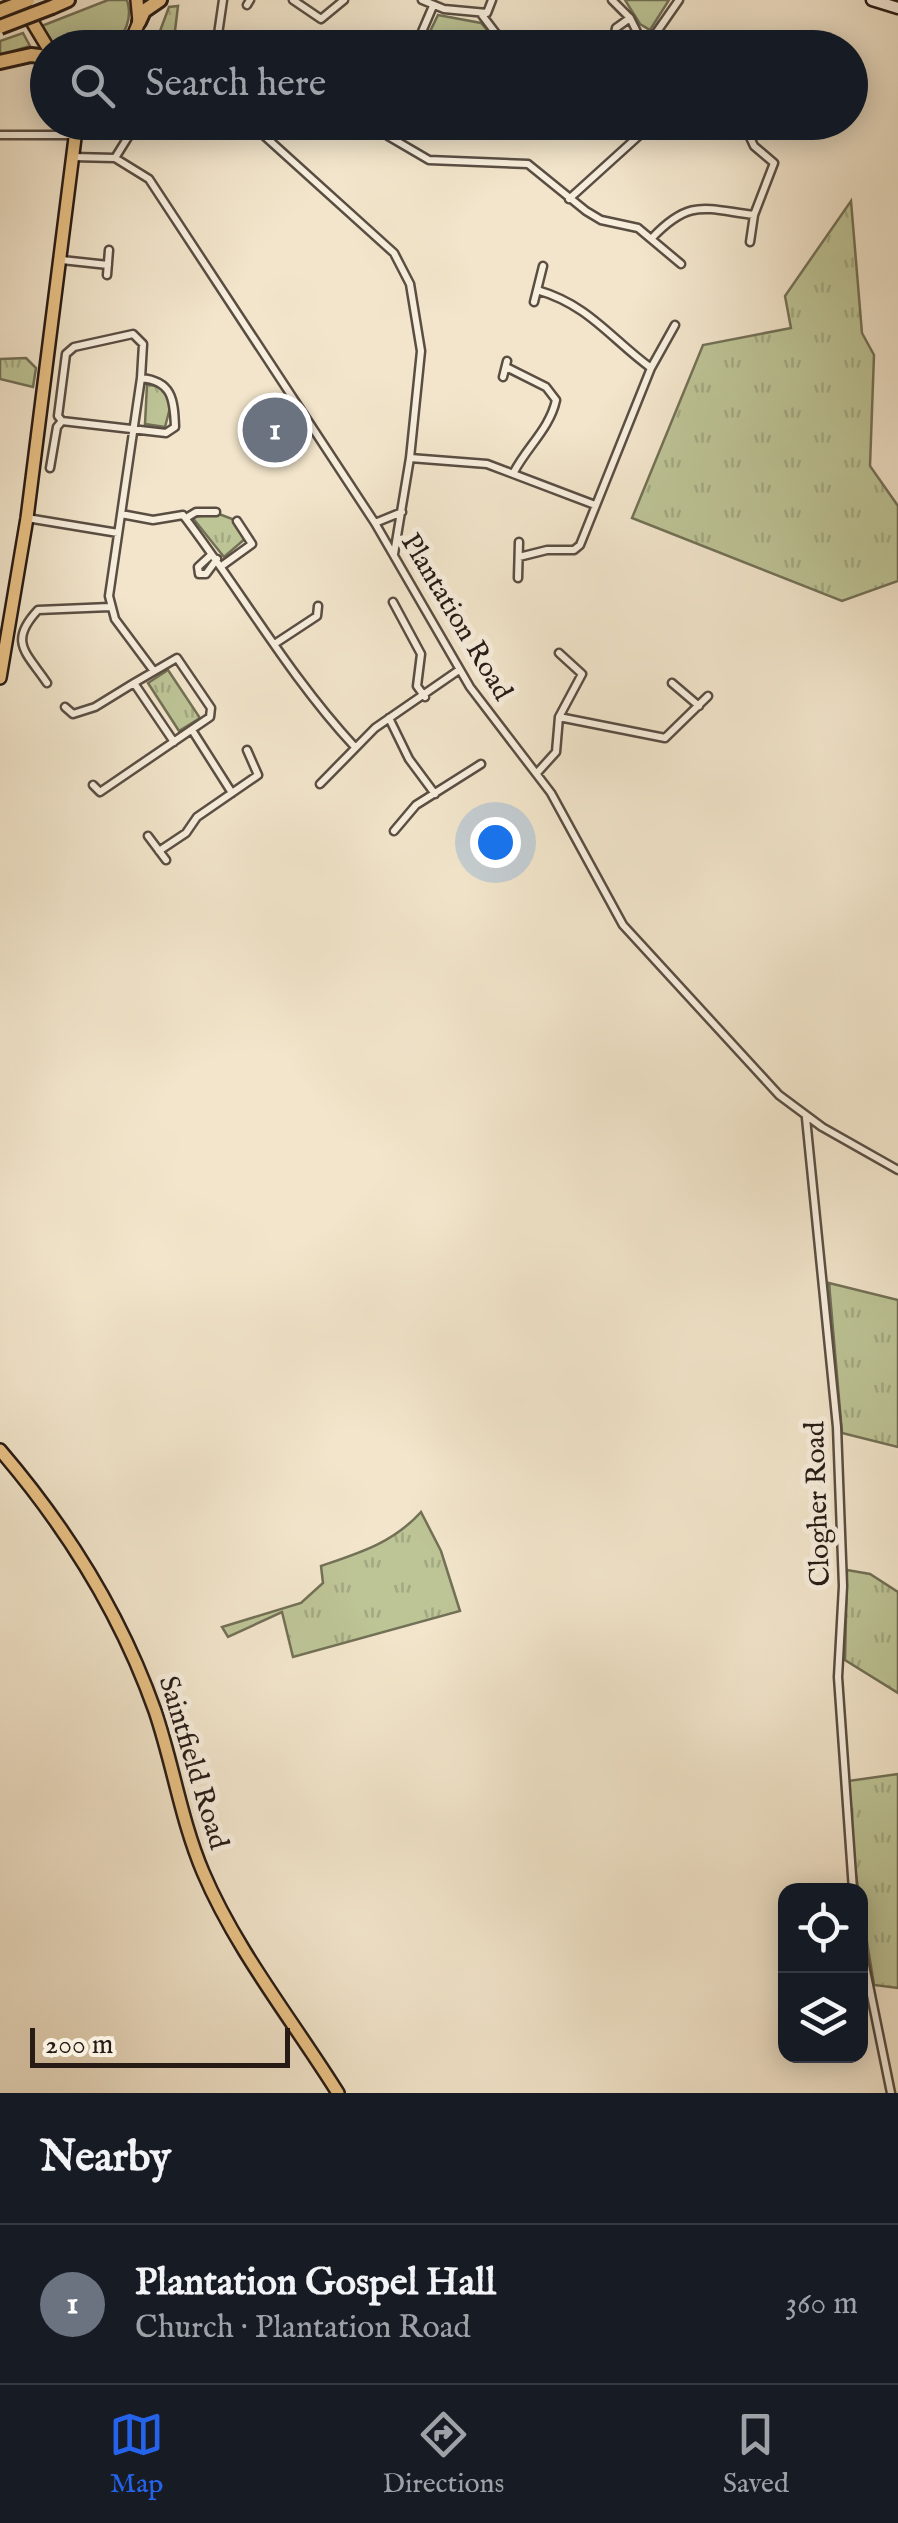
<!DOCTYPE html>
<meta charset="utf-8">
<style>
:root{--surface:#171b24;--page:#20242c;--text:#f1f3f6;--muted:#9ea1a6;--line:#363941;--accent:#2563eb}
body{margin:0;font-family:"IM FELL English",serif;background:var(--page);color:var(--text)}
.controls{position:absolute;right:30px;bottom:30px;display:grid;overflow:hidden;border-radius:20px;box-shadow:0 5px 25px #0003}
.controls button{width:90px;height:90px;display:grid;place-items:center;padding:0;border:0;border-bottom:2px solid var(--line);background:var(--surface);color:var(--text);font:50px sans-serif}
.scale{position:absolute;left:30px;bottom:25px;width:260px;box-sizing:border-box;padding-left:10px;border:5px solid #271b16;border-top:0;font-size:28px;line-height:35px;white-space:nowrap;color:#271b16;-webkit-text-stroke:8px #f7eedd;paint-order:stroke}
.you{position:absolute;left:495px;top:842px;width:35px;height:35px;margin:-25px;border:8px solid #fff;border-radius:50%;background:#1a73e8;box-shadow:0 0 0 15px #1a73e833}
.badge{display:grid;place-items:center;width:65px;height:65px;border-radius:50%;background:var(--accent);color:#fff;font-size:32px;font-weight:700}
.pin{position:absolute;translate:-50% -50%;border:5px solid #fff;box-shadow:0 2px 10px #0006}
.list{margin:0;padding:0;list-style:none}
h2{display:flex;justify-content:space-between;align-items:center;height:130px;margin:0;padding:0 40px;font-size:42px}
h2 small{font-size:32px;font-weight:400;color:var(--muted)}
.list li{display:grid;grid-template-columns:65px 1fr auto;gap:30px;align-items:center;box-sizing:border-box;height:160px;padding:0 40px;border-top:2px solid var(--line)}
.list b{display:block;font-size:38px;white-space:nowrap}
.list p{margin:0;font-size:32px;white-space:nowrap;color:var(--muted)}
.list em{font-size:32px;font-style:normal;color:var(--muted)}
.icon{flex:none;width:55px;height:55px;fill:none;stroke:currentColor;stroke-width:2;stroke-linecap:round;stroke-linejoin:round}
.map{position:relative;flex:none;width:898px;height:2093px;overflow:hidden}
.search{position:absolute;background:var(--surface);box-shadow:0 5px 25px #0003;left:30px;right:30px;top:30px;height:110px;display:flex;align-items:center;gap:25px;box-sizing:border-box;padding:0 35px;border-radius:55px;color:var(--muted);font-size:38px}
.sheet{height:290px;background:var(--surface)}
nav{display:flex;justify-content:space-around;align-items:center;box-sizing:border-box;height:140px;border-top:2px solid var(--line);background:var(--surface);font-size:28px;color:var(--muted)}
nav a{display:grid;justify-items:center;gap:5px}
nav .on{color:var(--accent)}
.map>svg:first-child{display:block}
.grass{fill:url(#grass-tufts);stroke:#727056;stroke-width:2.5}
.forest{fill:url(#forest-crowns);stroke:#727056;stroke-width:2.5}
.garden{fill:#bdc496;stroke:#727056;stroke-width:2.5}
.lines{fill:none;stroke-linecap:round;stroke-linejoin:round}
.street-casing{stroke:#5a4e43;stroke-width:11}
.secondary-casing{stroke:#271b16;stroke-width:15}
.primary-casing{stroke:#271b16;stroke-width:16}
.highway-casing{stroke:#271b16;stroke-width:18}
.street{stroke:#f7eedd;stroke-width:6}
.secondary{stroke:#f7eedd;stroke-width:10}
.primary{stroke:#e9c286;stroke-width:11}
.highway{stroke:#e9c286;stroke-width:12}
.highway-bridge-casing{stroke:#271b16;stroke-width:18;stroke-linecap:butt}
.highway-bridge{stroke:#e9c286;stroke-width:12}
.labels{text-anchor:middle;stroke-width:10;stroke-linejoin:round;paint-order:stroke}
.street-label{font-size:28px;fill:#271b16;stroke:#f7eedd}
</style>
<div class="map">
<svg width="898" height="2093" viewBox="0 0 898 2093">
<defs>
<pattern id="grass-tufts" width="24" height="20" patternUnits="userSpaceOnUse" patternTransform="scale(2.5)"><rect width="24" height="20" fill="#bdc496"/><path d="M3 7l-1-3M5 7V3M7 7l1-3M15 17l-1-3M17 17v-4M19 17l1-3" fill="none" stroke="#a2a881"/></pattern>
<pattern id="forest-crowns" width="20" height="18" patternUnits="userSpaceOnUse" patternTransform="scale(2.5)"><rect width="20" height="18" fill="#bdc496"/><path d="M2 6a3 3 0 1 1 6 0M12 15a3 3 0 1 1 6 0" fill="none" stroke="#a2a881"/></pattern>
</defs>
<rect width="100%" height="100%" fill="#f2e5cb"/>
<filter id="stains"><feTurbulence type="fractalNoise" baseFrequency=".002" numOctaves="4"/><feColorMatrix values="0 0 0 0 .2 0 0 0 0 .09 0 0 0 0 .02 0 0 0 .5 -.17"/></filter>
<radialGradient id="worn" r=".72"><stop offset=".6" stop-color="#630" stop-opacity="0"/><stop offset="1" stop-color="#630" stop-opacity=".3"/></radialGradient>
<!-- grass -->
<path class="grass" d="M 851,201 L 862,333 L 874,355 L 870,466 L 898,506 L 898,581 L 842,601 L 632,518 L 703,345 L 791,328 L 785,296 Z
M 26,358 L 36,368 L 33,387 L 0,379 L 0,359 Z
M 147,385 L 161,386 L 171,404 L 165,427 L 145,424 Z
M 219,514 L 235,520 L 246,538 L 224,557 L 192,517 Z
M 168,670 L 200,718 L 179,731 L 148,683 Z
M 829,1283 L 898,1300 L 898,1447 L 842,1433 Z
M 421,1512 L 441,1551 L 460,1611 L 293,1657 L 282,1612 L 228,1637 L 222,1627 L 301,1603 L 323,1583 L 321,1566 C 359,1553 393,1543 421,1512 Z
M 847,1570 L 870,1574 L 898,1592 L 898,1693 L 845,1660 Z
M 898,1774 L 898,1988 L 874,1985 L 855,1869 L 848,1781 Z"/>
<!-- forest -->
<path class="forest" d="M 178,6 L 173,47 L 154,47 L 169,7 Z
M 23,33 L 30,46 L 0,55 L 0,41 Z"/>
<!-- garden -->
<path class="garden" d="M 108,0 L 127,0 C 133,18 125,35 112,47 L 57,47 L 39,27 Z
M 625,0 L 669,0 L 650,30 L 640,24 Z
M 438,15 L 481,23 L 502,47 L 422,48 Z"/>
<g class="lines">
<defs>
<path id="street" d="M 293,0 L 321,19 L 344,0
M 422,0 L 444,9 L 487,13 L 492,0
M 612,0 L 630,18 L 645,48
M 247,5 L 250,0
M 482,15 L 507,48
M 642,41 L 656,33 L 679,0
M 216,48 L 223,0
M 415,48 L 433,6
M 612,48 L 616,28 L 630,18
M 249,122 L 394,253 L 410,284 L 421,351 L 410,458 L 394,554
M 383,122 L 388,136 L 429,160 L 528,164 L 586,211 L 601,220 L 638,228 L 681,264
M 676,122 L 704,122
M 743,122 L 754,146 L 774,163 L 754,215 L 750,242
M 0,135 L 74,135
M 73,157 L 115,158 L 149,179 L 375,523 L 470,687 L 551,793 L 623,925 L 779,1095 L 822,1127 L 898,1170
M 115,158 L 130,134 L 147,122
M 569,199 L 654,122
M 652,238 C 690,198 705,209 754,215
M 62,260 L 108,265
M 107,275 L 109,250
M 537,290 C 589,305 610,338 651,368
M 534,302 L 543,266
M 508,368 L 546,387 L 556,400 C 550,428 527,447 514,472
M 503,377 L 507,361
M 62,421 L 58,416 L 66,354 L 74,347 L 133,334 L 143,344 L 141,378 L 109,596 L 115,619 L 153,670
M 410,458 L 487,464 L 595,505
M 50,468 L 57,427 L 62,421 L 166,433 L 175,427 C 174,399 172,381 141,378
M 121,514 L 153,520 L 183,515 C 241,591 289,676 354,746
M 27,518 L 118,533
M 186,518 L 196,512 L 216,512
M 375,523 L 402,512
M 211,555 L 198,567 L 199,574 L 206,574 L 217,559
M 519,557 L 547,550 L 574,550 L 580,545 L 651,368 L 675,325
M 223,565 L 252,544 L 237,521
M 518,578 L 519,542
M 393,602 L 421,654 L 417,686 L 425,697
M 276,643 L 317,616 L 318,606
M 47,683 C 26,652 8,642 38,610 L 110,607
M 672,683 L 699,706
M 65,707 L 73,714 L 95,707 L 134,683
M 559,717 L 665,738 L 708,696
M 389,718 L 409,759 L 435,794
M 192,730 L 232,793
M 537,773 L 556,752 L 559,717 L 582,674 L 559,653
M 320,784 L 375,728 L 459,670
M 93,785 L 100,792 L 210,717 L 211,708 L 177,658 L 134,683 L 174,742
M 394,831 L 416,805 L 481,764
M 148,836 L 166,860
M 159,851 L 186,833 L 197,817 L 258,775 L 247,750
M 806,1118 L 837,1427 L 843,1586 L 838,1677 L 853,1890
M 860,1941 L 891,2093"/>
<path id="secondary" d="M 872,0 L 898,8"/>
<path id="primary" d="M 19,0 L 48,48
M 128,48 L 139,22 L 137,0
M 0,678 L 27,518 L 77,122
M 0,1450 C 66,1527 121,1615 155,1711 C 173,1764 181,1820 203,1872 C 236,1950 293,2021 338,2093"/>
<path id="highway" d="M 52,7 L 68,0
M 139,22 L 144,11 L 160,0
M 0,62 L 31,55 L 48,57"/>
</defs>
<!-- street casing -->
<use href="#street" class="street-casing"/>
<!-- secondary casing -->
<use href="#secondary" class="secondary-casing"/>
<!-- primary casing -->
<use href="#primary" class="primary-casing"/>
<!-- highway casing -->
<use href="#highway" class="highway-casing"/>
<!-- street -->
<use href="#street" class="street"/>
<!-- secondary -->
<use href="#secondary" class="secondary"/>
<!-- primary -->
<use href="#primary" class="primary"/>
<!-- highway -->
<use href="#highway" class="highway"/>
<defs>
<path id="highway-bridge" d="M 0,11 L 28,0
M 0,27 L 52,7"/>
</defs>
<!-- highway-bridge casing -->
<use href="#highway-bridge" class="highway-bridge-casing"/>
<!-- highway-bridge -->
<use href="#highway-bridge" class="highway-bridge"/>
</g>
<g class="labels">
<!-- street labels -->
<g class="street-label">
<text transform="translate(458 616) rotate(59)" y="10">Plantation Road</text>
<text transform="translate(816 1504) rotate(-92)" y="10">Clogher Road</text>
<text transform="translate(195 1762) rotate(73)" y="10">Saintfield Road</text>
</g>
</g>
<rect width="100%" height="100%" filter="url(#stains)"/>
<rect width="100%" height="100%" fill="url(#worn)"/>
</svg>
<div class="controls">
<button><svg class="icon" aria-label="locate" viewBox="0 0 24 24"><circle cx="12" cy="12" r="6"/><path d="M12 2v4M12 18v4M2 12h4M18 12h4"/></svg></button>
<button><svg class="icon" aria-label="layers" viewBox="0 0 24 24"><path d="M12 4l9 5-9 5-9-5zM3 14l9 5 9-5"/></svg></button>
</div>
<div class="scale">200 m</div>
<div class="you"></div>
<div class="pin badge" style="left:275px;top:430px;background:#6b7280">1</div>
<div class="search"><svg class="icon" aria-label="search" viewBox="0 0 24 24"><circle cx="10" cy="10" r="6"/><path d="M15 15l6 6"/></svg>Search here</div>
</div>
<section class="sheet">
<h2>Nearby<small></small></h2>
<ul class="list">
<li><span class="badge" style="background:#6b7280">1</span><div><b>Plantation Gospel Hall</b><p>Church · Plantation Road</p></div><em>360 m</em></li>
</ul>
</section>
<nav>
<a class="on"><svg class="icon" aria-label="map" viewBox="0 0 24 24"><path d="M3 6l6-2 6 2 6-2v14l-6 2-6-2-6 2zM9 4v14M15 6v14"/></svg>Map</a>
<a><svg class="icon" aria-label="directions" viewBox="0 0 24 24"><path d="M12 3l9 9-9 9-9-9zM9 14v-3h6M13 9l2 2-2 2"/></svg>Directions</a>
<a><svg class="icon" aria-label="saved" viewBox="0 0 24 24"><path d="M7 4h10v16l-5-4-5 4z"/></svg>Saved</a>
</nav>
